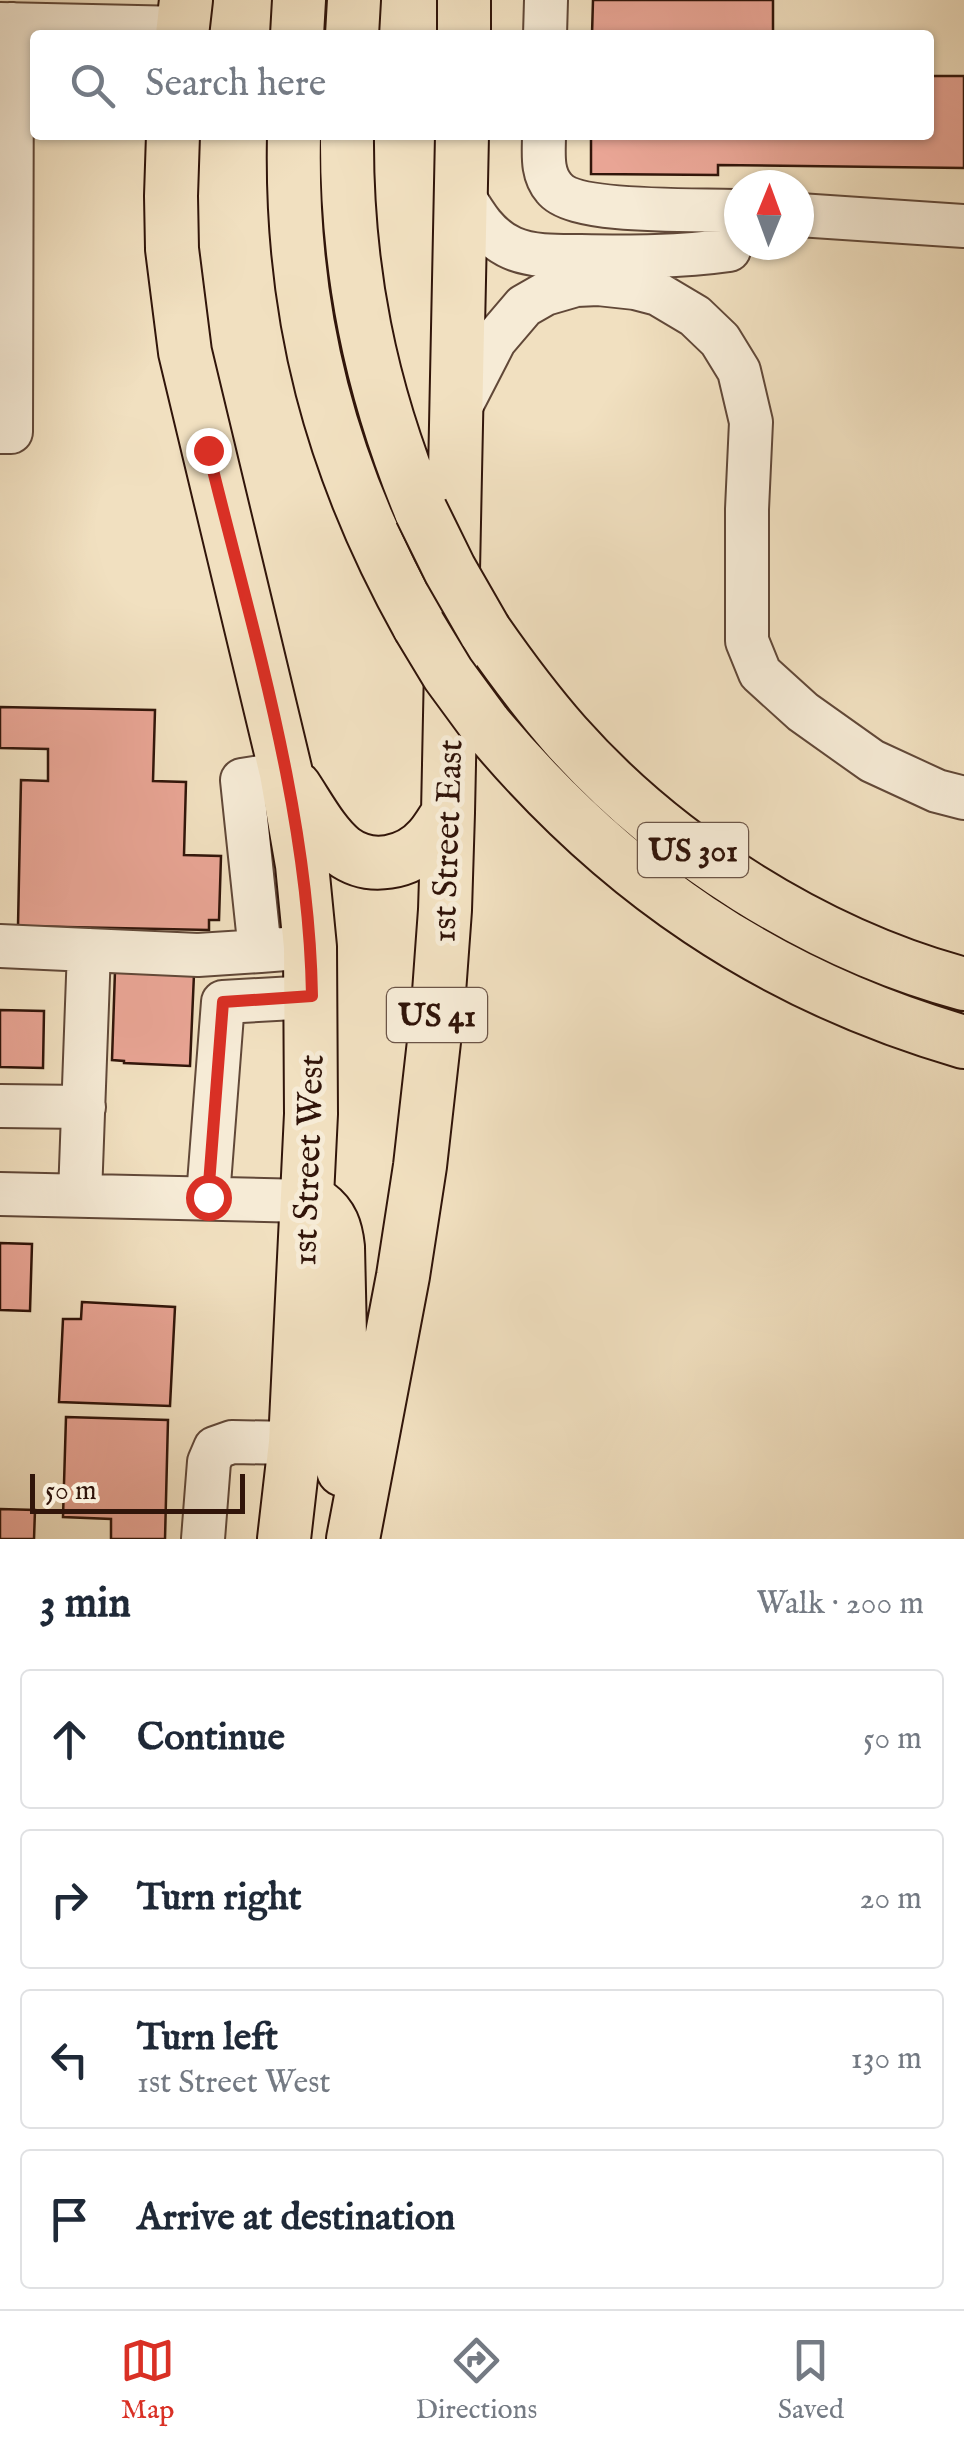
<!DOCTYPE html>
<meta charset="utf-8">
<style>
:root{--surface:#fff;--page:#f6f6f7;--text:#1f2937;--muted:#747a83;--line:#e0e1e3;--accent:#d93025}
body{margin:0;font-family:"IM FELL English",serif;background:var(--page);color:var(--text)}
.compass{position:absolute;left:724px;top:170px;width:90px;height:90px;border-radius:50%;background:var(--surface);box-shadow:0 2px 8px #0004;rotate:1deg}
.scale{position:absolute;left:30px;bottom:25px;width:215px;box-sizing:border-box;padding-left:10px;border:5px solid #31150a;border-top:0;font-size:28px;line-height:35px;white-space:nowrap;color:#31150a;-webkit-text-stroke:8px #f6ebd6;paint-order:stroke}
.stop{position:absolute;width:30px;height:30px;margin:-22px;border:8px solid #d93025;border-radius:50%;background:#fff}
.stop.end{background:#d93025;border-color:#fff;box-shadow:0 2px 10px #0008}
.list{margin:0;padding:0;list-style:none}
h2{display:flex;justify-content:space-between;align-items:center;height:130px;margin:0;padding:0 40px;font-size:42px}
h2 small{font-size:32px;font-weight:400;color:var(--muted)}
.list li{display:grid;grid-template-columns:65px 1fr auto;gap:30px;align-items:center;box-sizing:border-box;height:140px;margin:0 20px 20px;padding:0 20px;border:2px solid var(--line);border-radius:10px}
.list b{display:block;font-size:38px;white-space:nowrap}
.list p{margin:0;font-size:32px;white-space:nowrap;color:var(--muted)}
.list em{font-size:32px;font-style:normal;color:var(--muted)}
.icon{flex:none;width:55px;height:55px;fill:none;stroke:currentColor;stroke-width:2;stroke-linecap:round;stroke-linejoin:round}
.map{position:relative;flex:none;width:964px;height:1539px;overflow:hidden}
.search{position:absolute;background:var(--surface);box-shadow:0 2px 8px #0004;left:30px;right:30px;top:30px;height:110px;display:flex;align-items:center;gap:25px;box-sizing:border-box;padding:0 35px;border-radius:10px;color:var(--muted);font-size:38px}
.sheet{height:770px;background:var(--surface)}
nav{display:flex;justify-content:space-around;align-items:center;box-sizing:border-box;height:140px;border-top:2px solid var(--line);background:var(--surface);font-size:28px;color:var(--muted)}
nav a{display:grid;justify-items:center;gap:5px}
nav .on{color:var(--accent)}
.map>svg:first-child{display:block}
.building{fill:#e9a595;stroke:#31150a;stroke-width:2.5}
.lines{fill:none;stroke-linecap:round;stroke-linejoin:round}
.minor-casing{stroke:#614838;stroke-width:46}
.major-casing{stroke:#31150a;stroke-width:56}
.minor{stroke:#f6ebd6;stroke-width:42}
.major{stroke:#f1e0c0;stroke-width:52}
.major-bridge-casing{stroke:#31150a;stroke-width:56;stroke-linecap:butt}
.major-bridge{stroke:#f1e0c0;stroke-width:52}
.route{stroke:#d93025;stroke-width:12}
.labels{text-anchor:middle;stroke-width:10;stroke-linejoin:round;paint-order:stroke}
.shield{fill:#f6ebd6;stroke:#6c5547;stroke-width:2.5}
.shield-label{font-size:32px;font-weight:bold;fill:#31150a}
.street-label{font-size:35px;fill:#31150a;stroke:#f6ebd6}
</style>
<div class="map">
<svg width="964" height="1539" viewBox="0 0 964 1539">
<rect width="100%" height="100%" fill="#f1e0c0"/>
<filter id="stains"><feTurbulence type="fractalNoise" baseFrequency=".002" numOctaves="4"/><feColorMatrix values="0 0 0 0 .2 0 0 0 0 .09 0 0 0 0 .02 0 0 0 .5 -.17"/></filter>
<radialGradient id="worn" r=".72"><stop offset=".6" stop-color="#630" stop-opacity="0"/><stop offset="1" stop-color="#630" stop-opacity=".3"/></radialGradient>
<!-- building -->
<path class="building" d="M 593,0 L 773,0 L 773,35 L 592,35 Z
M 929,76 L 964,76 L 964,168 L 718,165 L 718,175 L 591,174 L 591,135 L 929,135 Z
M 0,707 L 155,710 L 153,781 L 186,782 L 184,855 L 221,856 L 219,920 L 209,920 L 209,930 L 18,926 L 21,780 L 48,781 L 48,749 L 0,748 Z
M 115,971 L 194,974 L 190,1066 L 124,1063 L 124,1061 L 112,1060 Z
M 0,1010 L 44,1011 L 43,1068 L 0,1067 Z
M 0,1243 L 32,1244 L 30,1311 L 0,1310 Z
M 82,1302 L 175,1307 L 170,1406 L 59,1402 L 63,1319 L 81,1319 Z
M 66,1417 L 168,1420 L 165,1539 L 111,1539 L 111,1519 L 63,1517 Z
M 0,1509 L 35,1510 L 34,1539 L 0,1539 Z"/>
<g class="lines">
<defs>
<path id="minor" d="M 0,24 L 183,28
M 545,35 L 546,0
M 544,135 C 544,153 541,173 554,188 C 575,215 702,209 739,211
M 461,192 C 474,214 487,237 512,248 C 532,257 560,256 581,256 C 631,257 680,257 729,250
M 799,215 L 964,226
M 457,414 L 495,340 L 524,306 L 545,294 L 576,285 L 598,284 L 635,288 L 658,294 L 695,316 L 720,340 L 739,371 L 751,422 L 747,509 L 747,641 L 760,673 L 803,712 L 872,761 L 937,791 L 964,798
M 0,432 L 11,432 L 12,24
M 286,773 L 242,780 L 260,951 L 310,947
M 0,946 L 198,955 L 260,951
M 0,1106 L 84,1107
M 0,1194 L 306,1201
M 80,1195 L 89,950
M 208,1197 L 223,1002 L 312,997
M 203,1539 L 209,1462 L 215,1448 L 232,1442 L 295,1443"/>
<path id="major" d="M 182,35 L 186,0
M 297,35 L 299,0
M 352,35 L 354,0
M 464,35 L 464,0
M 173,135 L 171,196 L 172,249 L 185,352 L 286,773 L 302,865 L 310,947 L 311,1114 L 295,1443 L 284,1539
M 294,135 C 290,315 331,469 419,626
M 347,135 C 346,269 370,388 421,511
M 485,631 C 510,667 536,702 565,735 C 667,850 816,944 964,984
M 484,723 C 614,880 768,985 964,1042
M 295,787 C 309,808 323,835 343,851 C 370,871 408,864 430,839 C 437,831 442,822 448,813
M 317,1205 C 332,1216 336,1229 338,1247 L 343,1470
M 353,1539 L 403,1276 L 420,1166 L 438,1006 L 445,910 L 448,813 L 462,135"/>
</defs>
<!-- minor casing -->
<use href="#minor" class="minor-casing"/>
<!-- major casing -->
<use href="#major" class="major-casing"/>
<!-- minor -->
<use href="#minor" class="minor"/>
<!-- major -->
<use href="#major" class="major"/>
<defs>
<path id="major-bridge" d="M 421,511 L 450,570 L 485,631
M 419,626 L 448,674 L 484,723"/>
</defs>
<!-- major-bridge casing -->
<use href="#major-bridge" class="major-bridge-casing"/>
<!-- major-bridge -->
<use href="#major-bridge" class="major-bridge"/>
</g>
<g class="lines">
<!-- route -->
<path class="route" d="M 208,1197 L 223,1002 L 312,996 C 309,811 252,630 208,450"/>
</g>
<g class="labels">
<!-- shield labels -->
<g class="shield">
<rect x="638" y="823" width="110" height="54" rx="8"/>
<rect x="387" y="988" width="100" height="54" rx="8"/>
</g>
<g class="shield-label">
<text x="693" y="861">US 301</text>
<text x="437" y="1026">US 41</text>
</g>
<!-- street labels -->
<g class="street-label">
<text transform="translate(446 841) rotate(-88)" y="12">1st Street East</text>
<text transform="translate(307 1160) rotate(-88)" y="12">1st Street West</text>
</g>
</g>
<rect width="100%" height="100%" filter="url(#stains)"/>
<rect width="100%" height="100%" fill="url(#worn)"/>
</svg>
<svg class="compass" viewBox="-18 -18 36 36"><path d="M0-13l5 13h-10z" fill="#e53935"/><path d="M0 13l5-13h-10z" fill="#747a83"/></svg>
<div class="scale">50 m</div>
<div class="stop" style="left:208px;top:1197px"></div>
<div class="stop end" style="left:208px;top:450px"></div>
<div class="search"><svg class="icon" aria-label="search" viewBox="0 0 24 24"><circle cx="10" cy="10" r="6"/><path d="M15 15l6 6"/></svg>Search here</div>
</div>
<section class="sheet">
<h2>3 min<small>Walk · 200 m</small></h2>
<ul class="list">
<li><svg class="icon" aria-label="ahead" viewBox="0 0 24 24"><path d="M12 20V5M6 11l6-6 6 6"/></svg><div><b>Continue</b></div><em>50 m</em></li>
<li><svg class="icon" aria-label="right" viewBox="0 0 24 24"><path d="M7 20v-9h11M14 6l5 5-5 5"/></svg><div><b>Turn right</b></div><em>20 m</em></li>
<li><svg class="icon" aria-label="left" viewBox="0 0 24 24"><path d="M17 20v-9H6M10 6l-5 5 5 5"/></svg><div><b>Turn left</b><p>1st Street West</p></div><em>130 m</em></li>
<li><svg class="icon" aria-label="arrive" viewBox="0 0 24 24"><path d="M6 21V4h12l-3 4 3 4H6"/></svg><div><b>Arrive at destination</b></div></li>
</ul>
</section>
<nav>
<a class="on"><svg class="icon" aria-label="map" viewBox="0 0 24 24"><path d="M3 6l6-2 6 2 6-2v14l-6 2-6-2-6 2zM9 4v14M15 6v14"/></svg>Map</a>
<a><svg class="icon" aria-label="directions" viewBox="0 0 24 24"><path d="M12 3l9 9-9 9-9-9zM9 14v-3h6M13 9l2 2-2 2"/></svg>Directions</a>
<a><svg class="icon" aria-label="saved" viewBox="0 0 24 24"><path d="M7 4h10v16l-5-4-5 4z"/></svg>Saved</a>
</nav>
